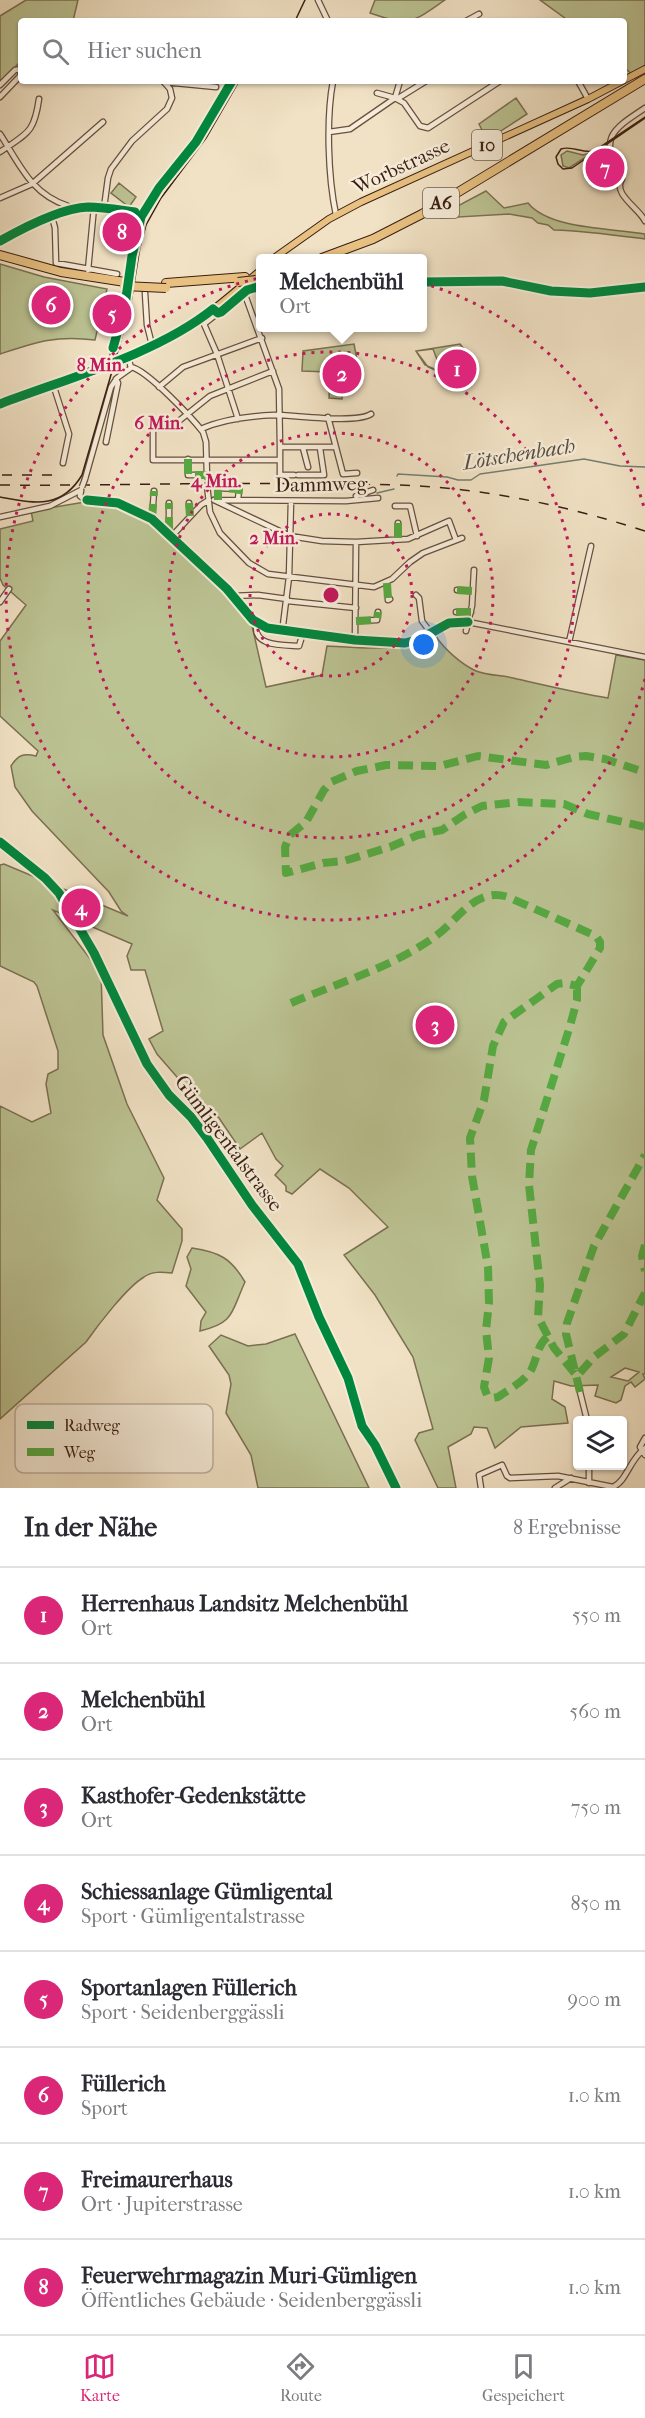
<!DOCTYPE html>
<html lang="de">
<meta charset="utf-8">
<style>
:root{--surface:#fff;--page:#f7f7f7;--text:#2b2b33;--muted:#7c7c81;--line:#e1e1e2;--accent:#db2777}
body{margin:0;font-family:"IM FELL French Canon",serif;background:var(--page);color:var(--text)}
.controls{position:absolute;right:18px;bottom:18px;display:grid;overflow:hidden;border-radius:6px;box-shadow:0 2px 4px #0004}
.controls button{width:54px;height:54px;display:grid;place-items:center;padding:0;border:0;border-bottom:2px solid var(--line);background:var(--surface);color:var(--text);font:30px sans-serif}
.you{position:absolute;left:424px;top:645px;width:21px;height:21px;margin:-15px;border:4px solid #fff;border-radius:50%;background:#1a73e8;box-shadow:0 0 0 9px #1a73e833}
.badge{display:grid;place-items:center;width:39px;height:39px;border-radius:50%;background:var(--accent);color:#fff;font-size:20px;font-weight:700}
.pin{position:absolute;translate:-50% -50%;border:3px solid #fff;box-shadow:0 2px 6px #0006}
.popup{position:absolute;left:256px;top:254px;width:171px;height:78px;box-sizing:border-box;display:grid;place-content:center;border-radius:6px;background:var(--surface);filter:drop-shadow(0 2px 4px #0005);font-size:20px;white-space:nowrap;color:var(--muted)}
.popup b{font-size:22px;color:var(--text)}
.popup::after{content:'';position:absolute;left:50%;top:100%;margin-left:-12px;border:12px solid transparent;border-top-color:var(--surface)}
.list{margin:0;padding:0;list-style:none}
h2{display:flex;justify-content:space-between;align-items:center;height:78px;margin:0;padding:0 24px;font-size:26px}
h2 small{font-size:20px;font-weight:400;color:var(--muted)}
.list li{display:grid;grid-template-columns:39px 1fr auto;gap:18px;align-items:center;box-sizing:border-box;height:96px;padding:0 24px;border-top:2px solid var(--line)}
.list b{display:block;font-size:22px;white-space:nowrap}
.list p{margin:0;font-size:20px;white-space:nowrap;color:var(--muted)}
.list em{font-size:20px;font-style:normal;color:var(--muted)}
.icon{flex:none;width:33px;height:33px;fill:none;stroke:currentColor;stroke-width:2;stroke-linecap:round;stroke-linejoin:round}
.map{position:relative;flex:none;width:645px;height:1488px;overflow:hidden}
.search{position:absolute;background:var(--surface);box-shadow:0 2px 4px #0004;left:18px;right:18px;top:18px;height:66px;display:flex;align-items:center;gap:15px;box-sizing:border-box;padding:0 21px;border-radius:6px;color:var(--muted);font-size:22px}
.sheet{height:846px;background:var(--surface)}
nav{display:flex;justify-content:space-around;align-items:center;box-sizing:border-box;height:84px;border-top:2px solid var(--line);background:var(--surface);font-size:16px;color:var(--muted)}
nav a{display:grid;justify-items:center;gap:3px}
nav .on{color:var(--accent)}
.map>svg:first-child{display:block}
.green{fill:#bcc393;stroke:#7b7052;stroke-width:1.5;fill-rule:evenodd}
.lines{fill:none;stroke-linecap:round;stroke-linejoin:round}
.stream{stroke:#747e73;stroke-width:1.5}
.minor-casing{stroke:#684f3f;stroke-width:7}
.major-casing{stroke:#3a1e12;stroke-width:8}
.highway-casing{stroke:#3a1e12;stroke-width:10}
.minor{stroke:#f6ecd9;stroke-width:4.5}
.major{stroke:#e8c182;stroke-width:6}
.highway{stroke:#e8c182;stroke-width:8}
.tram{stroke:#3a1e12;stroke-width:1.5}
.rail{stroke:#3a1e12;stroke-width:1.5;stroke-dasharray:10 10;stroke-linecap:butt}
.minor-bridge-casing{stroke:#684f3f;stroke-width:7;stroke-linecap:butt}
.highway-bridge-casing{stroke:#3a1e12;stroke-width:10;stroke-linecap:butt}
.minor-bridge{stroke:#f6ecd9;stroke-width:4.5}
.highway-bridge{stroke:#e8c182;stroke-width:8}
.quiet{stroke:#55aa42;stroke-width:8;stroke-dasharray:15 8;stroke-linecap:butt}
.cycleway-casing{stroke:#f6ecd9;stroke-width:13}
.cycleway{stroke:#00873e;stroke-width:9}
.ring{fill:none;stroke:#c2185b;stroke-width:3;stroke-dasharray:3 6}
.labels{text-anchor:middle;stroke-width:5;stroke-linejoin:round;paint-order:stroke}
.shield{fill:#f6ecd9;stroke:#725c4e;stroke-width:1.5}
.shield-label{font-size:18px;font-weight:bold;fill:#3a1e12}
.street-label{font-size:20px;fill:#3a1e12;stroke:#f6ecd9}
.water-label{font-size:21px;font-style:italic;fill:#574e42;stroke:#f6ecd9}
.key{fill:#f6ecd9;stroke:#beae9d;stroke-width:1.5}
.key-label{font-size:16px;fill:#3a1e12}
.centre{fill:#c2185b;stroke:#f6ecd9;stroke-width:3}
.ring-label{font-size:18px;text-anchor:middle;font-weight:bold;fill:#c2185b;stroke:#f6ecd9;stroke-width:5;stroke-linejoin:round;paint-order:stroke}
</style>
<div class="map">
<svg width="645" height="1488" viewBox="0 0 645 1488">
<rect width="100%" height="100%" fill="#f1e2c5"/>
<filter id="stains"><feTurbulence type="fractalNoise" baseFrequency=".00333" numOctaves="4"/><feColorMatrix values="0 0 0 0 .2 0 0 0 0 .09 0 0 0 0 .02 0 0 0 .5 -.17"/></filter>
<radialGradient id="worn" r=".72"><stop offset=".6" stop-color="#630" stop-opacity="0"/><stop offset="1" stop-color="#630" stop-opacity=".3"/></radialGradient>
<!-- green -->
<path class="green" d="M 26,0 L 78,0 L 73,21 L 21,21 L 21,66 L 18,64 L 0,83 L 0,16 Z
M 375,0 L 445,0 C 411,23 411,27 370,13 Z
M 540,0 L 645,0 L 645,74 L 637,79 L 624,67 L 624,21 L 569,21 Z
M 516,98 L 527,114 L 487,140 L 479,124 Z
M 567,151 L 583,155 L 594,152 L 569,168 L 563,166 L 561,155 Z
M 119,183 L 136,197 L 129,207 L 111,193 Z
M 486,191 L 504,208 L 528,203 C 550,230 613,228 645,234 L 645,239 C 614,235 585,231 554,230 L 548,225 L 538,223 L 532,218 L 509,214 L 442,218 L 450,210 Z
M 0,264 L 44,277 L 107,289 L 95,340 C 56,335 36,342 0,354 Z
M 354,344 L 358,365 L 329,369 L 328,372 L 302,371 L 303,351 Z
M 460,344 C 467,355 478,356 475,372 L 454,379 L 428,367 L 416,351 ZM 433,349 L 441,370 L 439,371 L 425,365 L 416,351 Z
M 330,377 L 336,378 L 336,384 L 343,384 L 342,399 L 329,398 Z
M 85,502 L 118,505 L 156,521 L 222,584 L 250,617 L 266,687 L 322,675 L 327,646 C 365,648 400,653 435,635 C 444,649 461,664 476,671 C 489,676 504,675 517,679 C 548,686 577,693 608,698 L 616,655 L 645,660 L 645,1374 L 643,1374 L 645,1379 L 635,1387 L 631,1382 L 625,1386 L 621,1400 L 616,1403 L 595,1396 L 598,1385 L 571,1386 L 554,1381 L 552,1399 L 565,1407 L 568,1423 L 521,1427 L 495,1448 L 487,1428 L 474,1427 L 471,1434 L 448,1447 L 456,1488 L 438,1488 L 415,1440 L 419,1433 L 433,1429 L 413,1357 L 375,1295 L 344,1255 L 388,1227 L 349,1188 L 320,1169 L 292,1194 L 286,1191 L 286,1186 L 275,1175 L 283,1166 L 276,1159 L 262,1133 L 240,1149 L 219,1118 L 190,1092 L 157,1054 L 149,1039 L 163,1031 L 145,970 L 131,970 L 127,956 L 132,944 L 53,910 L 101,973 L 103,1035 L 127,1104 L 164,1178 L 157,1200 L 182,1229 L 182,1241 L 172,1273 C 162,1272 152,1271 144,1277 C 127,1287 98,1325 86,1342 L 0,1419 L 0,1106 L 32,1122 L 51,1113 L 46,1084 L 48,1074 L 58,1069 L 58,1051 L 37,986 L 34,982 L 0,966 L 0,865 L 4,864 L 128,916 L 121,911 L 109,892 L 32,811 L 15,787 L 11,766 C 18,755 23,753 36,756 L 38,751 L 0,716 L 0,641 L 26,605 L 3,585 L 0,578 L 0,529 L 33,521 L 31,511 ZM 625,1368 L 639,1372 L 628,1381 L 611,1377 Z
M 192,1248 C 219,1252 231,1258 245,1282 C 231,1312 235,1323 200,1331 L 201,1321 L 206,1312 L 186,1286 L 191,1269 L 187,1257 Z
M 295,1334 L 369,1488 L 258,1488 L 251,1455 L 226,1413 L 231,1384 L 229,1375 L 209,1346 L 221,1335 L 248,1346 L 266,1344 Z"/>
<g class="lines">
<!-- stream -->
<path class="stream" d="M 397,476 L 398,474 L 447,477 L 458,480 L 471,480 L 480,474 L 584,459 L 620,466 L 645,467
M 377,493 L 394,489"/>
<defs>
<path id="minor" d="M 318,0 L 328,21
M 466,21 L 479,14
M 333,81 C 326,119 328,177 336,215
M 578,81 L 588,99
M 164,82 L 216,87
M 0,85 L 15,70 L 21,69
M 377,93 L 395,98 L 400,81
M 0,97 L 21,75
M 397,99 L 426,81
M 645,108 C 610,131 599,138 622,179 C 612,194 639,208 645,221
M 329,132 L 350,129 L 395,98 L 404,103 L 420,126 L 428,128 L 500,81
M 0,134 C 20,165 31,194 68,206 L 70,210
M 0,152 C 27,133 34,134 39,99
M 0,198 L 32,184 L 103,122
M 104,208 L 108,178 L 111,169 L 132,141 L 167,109 L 172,98 L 170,89 L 163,81
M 52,217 L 55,228 L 56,263 L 117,274
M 0,241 L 34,224 L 80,208 L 104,208 L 139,214 L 141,222 L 133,247 L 125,305 L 111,362
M 88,270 L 94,207
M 423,282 L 502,281 L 551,291 L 590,293 L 645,287
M 244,292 L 279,389 L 280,447
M 145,293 L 147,325 L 152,345
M 216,311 L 221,312 L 247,290 L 261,286
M 218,313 L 204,324 L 217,354 L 238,419
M 131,367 C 147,370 192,418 203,432 L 206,442 L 207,477
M 273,371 L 210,396 L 175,424 L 153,425 L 153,460 L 280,460 L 280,447 L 334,447
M 53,384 L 69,434 L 63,463
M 159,387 L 183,367 L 262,338
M 328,417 L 343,474 L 357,473
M 201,429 C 223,419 250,416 274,415 C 295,415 356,424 371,414
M 106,442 L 118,383 L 116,379
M 303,448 L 308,467
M 188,459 L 188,475 L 207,475
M 280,460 L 280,475 L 294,475
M 298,475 L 324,475 L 320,448
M 85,479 L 111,387 L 117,378 L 131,368 L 128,356
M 207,485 L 210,512 L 220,533 L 249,563 L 268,574 L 374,587 L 392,579 L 410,562 L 423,553 L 462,538
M 81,491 L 80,496 L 84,499 L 118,503 L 152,519 L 227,589 L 253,620 L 267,628 L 355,640 L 405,643 L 420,639 L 449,623 L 468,622 L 645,657
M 356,496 L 373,490
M 214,500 L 290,536 L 322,541 L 356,542 L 408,539 L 449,521 L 456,540
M 217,500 L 346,501 L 378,498
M 218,500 L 218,488 L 239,489 L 238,500
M 189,503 L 190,515
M 395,506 L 410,506 L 417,536
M 0,517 L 50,506 L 81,490
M 152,519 L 154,491
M 398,523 L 398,539
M 169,532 L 169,503
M 172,536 L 201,505 L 209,500
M 387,583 L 388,600 L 390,599
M 457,590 L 473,591
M 416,595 L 419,598 L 422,621 L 431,633
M 233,596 L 258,595 L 287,599
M 288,601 L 356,608
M 0,602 L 9,589
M 456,612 L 471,612
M 356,621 L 377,620 L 378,612
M 257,623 C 251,647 283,645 299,646 L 303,633
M 283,625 L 289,577 L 291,501
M 466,631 L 472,606 L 474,570
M 355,640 L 356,542
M 569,642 L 591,546
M 0,842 L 45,878 L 59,893 L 94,953 L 147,1064 L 169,1095 L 191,1117 L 207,1138 L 252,1205 L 298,1264 L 319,1317 L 348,1378 L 362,1426 L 375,1445 L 396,1488
M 580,1392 L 587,1420
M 645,1438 L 640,1447 L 645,1455
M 589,1466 L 589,1483
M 481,1488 L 479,1475 L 502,1465 L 507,1476 L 510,1478 L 558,1476 L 613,1487 C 627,1481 629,1460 645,1448
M 555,1488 L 571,1478"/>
<path id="major" d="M 274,258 L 329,219 L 361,202 L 588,99 L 645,69
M 0,404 C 61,381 128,362 184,329 C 212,313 236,290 261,270"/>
<path id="highway" d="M 0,255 L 61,272 L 125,282
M 322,258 L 373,239 L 422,214 L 645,79
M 166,283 L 245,277"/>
</defs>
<!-- minor casing -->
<use href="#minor" class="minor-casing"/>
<!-- major casing -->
<use href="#major" class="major-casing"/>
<!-- highway casing -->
<use href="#highway" class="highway-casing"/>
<!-- minor -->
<use href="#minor" class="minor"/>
<!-- major -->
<use href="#major" class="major"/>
<!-- highway -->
<use href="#highway" class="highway"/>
<!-- tram -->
<path class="tram" d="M 295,21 L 305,0
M 645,117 L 594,151 C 582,154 573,145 561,149 L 556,157 L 558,164 L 563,169 L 572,168 L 645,118
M 0,497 C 34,503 61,510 82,475 L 130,309 L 140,247 L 146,225 L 161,198 L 206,138 L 239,81"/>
<!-- rail -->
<path class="rail" d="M 2,475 L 57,475
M 0,485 C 106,486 212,482 318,484 C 367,484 415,484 463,490 C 525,497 586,512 645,531"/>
<defs>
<path id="minor-bridge" d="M 82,487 L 85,479"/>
<path id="highway-bridge" d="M 238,282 L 256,280
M 124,286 L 166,288"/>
</defs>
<!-- minor-bridge casing -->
<use href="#minor-bridge" class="minor-bridge-casing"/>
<!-- highway-bridge casing -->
<use href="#highway-bridge" class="highway-bridge-casing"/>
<!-- minor-bridge -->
<use href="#minor-bridge" class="minor-bridge"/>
<!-- highway-bridge -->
<use href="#highway-bridge" class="highway-bridge"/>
<!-- quiet -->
<path class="quiet" d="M 188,459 L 188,475 L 207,475
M 218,500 L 218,488 L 239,489 L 238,500
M 189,503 L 190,516
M 152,519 L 154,491
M 398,523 L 398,539
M 169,532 L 169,503
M 387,583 L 388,600 L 390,599
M 457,590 L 473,591
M 456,612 L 471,612
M 356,621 L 377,620 L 378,612
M 638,770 L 605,759 L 586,756 L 574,757 L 546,765 L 478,756 L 440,766 L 386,765 L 357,771 L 331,782 L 324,790 L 306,822 L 290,835 L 285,847 L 286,873 L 323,863 L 344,861 L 390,847 L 418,835 L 442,830 L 464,815 L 482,806 L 518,802 L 564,804 L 588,814 L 645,827
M 577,986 L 577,1000 L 570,1026 L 531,1150 L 529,1185 L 540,1285 L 538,1317 L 554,1348 L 577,1376 L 594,1357 L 624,1334 L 645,1293
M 291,1003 C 338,983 390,968 433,938 C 457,922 475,886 508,897 L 596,936 L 600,942 L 600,948 L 577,986
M 645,1245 L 642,1256 L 645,1271
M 547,1337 C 536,1347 537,1361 530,1372 C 523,1382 508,1390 498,1397 L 493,1398 L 487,1395 L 484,1387 L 489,1358 L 486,1330 L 489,1303 L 488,1267 L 472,1176 L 470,1138 L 484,1100 L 493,1046 L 504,1022 L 557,984 L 565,983 L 577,986
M 580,1392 L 566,1334 L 567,1323 L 594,1246 L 645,1155"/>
<defs>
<path id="cycleway" d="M 0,241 C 23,228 61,208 88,207 C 103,207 120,210 135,212
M 423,282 L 502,281 L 551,291 L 590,293 L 645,287
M 113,348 L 125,305 L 132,256 L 141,217 L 159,188 L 196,142 L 232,81
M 0,404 C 68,378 157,354 213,309 L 218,313 L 221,312 L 247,290 L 261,286
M 87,500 L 118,503 L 152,519 L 227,589 L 253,620 L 267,628 L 355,640 L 405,643 L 420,639 L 449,623 L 468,622
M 0,842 L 45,878 L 59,893 L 94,953 L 147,1064 L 169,1095 L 191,1117 L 207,1138 L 252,1205 L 298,1264 L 319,1317 L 348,1378 L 362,1426 L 375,1445 L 396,1488"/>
</defs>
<!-- cycleway casing -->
<use href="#cycleway" class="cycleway-casing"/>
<!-- cycleway -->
<use href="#cycleway" class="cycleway"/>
</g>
<!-- distance rings -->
<g class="ring">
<circle cx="331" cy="595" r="81"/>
<circle cx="331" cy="595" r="162"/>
<circle cx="331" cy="595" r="243"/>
<path d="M645 679A325 325 0 1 1 645 511"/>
</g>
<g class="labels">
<!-- shield labels -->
<g class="shield">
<rect x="472" y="130" width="30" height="30" rx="4.5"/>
<rect x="423" y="188" width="36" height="30" rx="4.5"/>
</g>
<g class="shield-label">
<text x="487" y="151">10</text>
<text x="441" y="209">A6</text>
</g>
<!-- street labels -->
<g class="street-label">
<text transform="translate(401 166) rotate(-25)" y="7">Worbstrasse</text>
<text transform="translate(321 484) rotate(-1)" y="7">Dammweg</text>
<text transform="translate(229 1143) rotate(53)" y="7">Gümligentalstrasse</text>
</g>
<!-- water labels -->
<g class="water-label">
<text transform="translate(519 454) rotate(-9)" y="7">Lötschenbach</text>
</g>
</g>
<!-- legend -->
<rect x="15" y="1404" width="198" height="69" rx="9" class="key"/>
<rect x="27" y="1421" width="27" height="8" fill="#00873e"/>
<rect x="27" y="1448" width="27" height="8" fill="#55aa42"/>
<g class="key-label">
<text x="64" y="1431">Radweg</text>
<text x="64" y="1458">Weg</text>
</g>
<circle cx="331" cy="595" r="9" class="centre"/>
<g class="ring-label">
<text x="101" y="371">8 Min.</text>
<text x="159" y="429">6 Min.</text>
<text x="216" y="487">4 Min.</text>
<text x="274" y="544">2 Min.</text>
</g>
<rect width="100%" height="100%" filter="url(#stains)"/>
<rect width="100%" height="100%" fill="url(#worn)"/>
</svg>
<div class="controls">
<button><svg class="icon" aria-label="layers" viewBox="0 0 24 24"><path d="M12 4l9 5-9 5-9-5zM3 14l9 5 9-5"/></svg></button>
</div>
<div class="you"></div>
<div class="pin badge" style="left:457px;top:369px">1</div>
<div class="pin badge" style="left:342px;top:374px">2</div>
<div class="popup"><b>Melchenbühl</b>Ort</div>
<div class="pin badge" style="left:435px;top:1025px">3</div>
<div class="pin badge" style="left:81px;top:908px">4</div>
<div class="pin badge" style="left:112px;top:314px">5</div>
<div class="pin badge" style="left:51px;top:305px">6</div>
<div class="pin badge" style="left:605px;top:168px">7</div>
<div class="pin badge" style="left:122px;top:232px">8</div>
<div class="search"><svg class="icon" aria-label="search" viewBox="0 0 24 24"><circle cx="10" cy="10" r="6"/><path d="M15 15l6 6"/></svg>Hier suchen</div>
</div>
<section class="sheet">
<h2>In der Nähe<small>8 Ergebnisse</small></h2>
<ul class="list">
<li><span class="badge">1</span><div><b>Herrenhaus Landsitz Melchenbühl</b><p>Ort</p></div><em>550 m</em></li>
<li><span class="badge">2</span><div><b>Melchenbühl</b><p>Ort</p></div><em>560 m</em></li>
<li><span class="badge">3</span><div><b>Kasthofer-Gedenkstätte</b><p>Ort</p></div><em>750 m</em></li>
<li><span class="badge">4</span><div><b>Schiessanlage Gümligental</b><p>Sport · Gümligentalstrasse</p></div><em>850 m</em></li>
<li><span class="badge">5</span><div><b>Sportanlagen Füllerich</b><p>Sport · Seidenberggässli</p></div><em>900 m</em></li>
<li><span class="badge">6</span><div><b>Füllerich</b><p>Sport</p></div><em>1.0 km</em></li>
<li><span class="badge">7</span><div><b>Freimaurerhaus</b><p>Ort · Jupiterstrasse</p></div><em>1.0 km</em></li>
<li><span class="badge">8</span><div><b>Feuerwehrmagazin Muri-Gümligen</b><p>Öffentliches Gebäude · Seidenberggässli</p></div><em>1.0 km</em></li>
</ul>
</section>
<nav>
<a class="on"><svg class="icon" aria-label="map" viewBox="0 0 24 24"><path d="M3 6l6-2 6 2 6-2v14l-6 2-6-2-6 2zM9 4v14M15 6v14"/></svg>Karte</a>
<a><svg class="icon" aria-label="directions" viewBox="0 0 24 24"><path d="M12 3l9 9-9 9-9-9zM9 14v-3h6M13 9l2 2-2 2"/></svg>Route</a>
<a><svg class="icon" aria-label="saved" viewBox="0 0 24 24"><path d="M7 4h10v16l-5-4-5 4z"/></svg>Gespeichert</a>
</nav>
